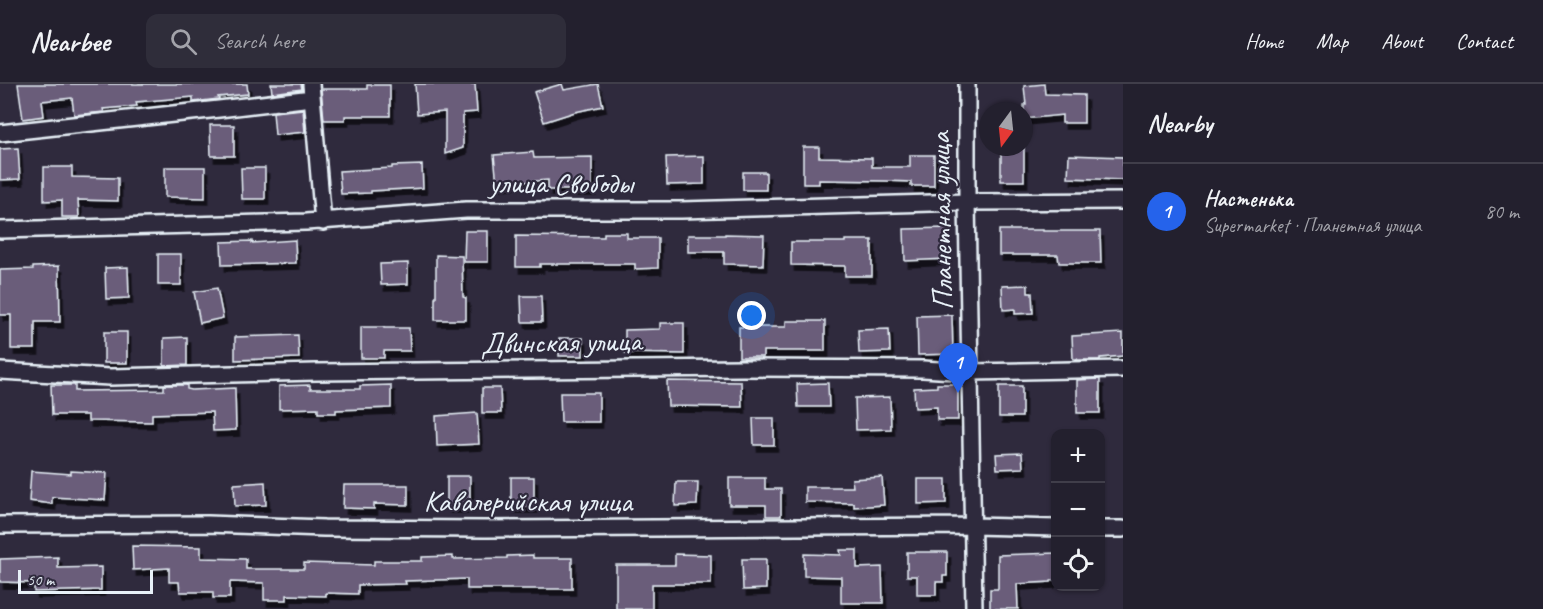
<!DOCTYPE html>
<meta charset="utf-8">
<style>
:root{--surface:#23202e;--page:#2f2d3a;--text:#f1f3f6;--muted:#a3a3aa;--line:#403e4a;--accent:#2563eb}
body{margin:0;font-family:Caveat,sans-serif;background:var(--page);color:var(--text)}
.controls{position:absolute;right:18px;bottom:18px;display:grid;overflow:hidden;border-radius:12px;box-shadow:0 2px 4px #0004}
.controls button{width:54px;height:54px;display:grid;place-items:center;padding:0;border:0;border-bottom:2px solid var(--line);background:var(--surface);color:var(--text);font:30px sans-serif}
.compass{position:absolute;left:979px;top:18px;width:54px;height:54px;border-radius:50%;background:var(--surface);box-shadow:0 2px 4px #0004;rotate:195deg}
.scale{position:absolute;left:18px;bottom:15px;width:135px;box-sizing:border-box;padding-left:6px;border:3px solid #e8f1f8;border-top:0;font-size:16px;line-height:21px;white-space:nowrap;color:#e8f1f8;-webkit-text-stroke:4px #2f2a3d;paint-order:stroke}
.you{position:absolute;left:752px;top:232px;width:21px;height:21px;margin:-15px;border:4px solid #fff;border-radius:50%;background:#1a73e8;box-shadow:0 0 0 9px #1a73e833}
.badge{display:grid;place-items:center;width:39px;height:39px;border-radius:50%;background:var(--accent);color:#fff;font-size:20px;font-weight:700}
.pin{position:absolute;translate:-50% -50px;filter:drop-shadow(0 2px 3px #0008)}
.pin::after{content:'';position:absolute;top:32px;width:21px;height:18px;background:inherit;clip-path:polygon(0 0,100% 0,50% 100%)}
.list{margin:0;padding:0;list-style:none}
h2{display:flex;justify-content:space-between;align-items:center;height:78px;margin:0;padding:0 24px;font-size:26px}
h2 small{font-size:20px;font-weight:400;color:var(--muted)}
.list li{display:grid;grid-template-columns:39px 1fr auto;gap:18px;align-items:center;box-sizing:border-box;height:96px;padding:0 24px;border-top:2px solid var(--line)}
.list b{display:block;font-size:22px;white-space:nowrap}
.list p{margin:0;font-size:20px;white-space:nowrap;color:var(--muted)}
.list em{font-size:20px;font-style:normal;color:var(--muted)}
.icon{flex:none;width:33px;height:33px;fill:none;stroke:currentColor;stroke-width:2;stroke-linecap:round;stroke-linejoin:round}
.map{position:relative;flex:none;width:1123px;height:525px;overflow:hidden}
header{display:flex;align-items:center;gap:36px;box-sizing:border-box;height:84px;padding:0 30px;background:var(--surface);border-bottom:2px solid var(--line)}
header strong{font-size:28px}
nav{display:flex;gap:33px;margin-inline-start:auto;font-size:21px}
.search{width:420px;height:54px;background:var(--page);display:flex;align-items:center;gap:15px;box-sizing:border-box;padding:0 21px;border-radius:12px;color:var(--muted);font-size:22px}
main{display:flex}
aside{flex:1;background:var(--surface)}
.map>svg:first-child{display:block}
.building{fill:#6a5d7a;stroke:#e8f1f8;stroke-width:1.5;filter:url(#shadow)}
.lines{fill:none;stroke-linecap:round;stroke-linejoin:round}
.minor-casing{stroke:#e8f1f8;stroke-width:20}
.minor{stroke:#2f2a3d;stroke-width:15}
.labels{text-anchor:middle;stroke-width:4.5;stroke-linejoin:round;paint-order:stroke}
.street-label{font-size:30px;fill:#e8f1f8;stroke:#2f2a3d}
</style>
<header>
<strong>Nearbee</strong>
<div class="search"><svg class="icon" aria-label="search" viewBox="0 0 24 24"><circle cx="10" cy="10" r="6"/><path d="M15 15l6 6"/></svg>Search here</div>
<nav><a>Home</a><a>Map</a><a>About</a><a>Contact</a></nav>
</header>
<main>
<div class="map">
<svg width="1123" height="525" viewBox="0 0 1123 525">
<defs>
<filter id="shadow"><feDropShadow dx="3.5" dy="6" stdDeviation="0" flood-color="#0009"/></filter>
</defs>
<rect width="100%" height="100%" fill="#2f2a3d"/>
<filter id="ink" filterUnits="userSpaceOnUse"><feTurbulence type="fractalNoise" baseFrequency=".0167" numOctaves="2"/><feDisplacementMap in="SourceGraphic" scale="12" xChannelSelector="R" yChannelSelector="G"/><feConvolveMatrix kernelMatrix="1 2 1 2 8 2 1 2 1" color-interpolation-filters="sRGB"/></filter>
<g filter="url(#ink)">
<!-- building -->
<path class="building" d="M 18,0 L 247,0 L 248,10 L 218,13 L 219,15 L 193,18 L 193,13 L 136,18 L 137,22 L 103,25 L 104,28 L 74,31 L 72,14 L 42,17 L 44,32 L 23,35 Z
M 271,0 L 301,0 L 302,5 L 272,9 Z
M 415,0 L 475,0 L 477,28 L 463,29 L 463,64 L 445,70 L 445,28 L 417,30 Z
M 562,0 L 564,6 L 598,0 L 603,22 L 575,28 L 544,38 L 534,8 Z
M 1044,0 L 1045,10 L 1084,11 L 1084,39 L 1062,39 L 1062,31 L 1024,35 L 1024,21 L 1026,21 L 1024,2 Z
M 367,1 L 390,1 L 390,32 L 345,32 L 345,36 L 324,36 L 321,5 L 367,5 Z
M 303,25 L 305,48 L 275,51 L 273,28 Z
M 210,41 L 234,41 L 234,72 L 211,72 Z
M 803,63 L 819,63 L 819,73 L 872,74 L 872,83 L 910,83 L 910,71 L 934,71 L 934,102 L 911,102 L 911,98 L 886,97 L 819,96 L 819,100 L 803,100 Z
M 1001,63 L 1024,63 L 1024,97 L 1001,97 Z
M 18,64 L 20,95 L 0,96 L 0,65 Z
M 533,68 L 534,74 L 592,73 L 592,106 L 548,106 L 548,96 L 497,100 L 494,71 Z
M 1069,71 L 1123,73 L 1123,96 L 1068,94 Z
M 704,72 L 704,100 L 667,101 L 666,73 Z
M 422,81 L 423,104 L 371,107 L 371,109 L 341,110 L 339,87 L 392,84 L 392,82 Z
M 44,83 L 72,83 L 72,93 L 118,94 L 118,117 L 78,116 L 79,133 L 62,133 L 62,116 L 44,117 Z
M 165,83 L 205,83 L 205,114 L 165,113 Z
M 241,84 L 265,84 L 265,115 L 242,115 Z
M 743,88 L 766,88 L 766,106 L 743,106 Z
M 947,144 L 947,175 L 905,177 L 904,145 Z
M 999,146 L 1043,146 L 1043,147 L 1100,147 L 1101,179 L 1059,179 L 1058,171 L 999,171 Z
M 465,147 L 488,147 L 488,178 L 464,178 Z
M 604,149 L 627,149 L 627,154 L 658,154 L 658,184 L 635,185 L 635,180 L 540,180 L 540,183 L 516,183 L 516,152 L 604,153 Z
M 725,150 L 764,151 L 763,181 L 724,180 L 724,168 L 688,168 L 688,151 L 725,151 Z
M 295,156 L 296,179 L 222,181 L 221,158 L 252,157 L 252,159 Z
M 845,156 L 872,156 L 872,192 L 845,192 L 845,182 L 791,181 L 791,158 L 845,158 Z
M 158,170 L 181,170 L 181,201 L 158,201 Z
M 436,171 L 462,172 L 463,213 L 466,214 L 466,236 L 435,236 L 435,213 L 436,213 Z
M 408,179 L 408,200 L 381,201 L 380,180 Z
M 59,182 L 60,238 L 35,238 L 35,265 L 11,265 L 11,231 L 0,231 L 0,186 L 33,185 L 33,183 Z
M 128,183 L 129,214 L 106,215 L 105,184 Z
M 1028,201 L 1028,209 L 1032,209 L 1033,229 L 1015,230 L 1015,225 L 1003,226 L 1002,202 Z
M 217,204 L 223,234 L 200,239 L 194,208 Z
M 521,212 L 541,212 L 542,238 L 522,238 Z
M 952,231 L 953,270 L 918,271 L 917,232 Z
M 786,237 L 825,237 L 825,267 L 763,267 L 763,273 L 739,273 L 739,243 L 786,243 Z
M 660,239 L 684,239 L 684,270 L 625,269 L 625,246 L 660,245 Z
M 361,243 L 384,243 L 384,244 L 409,244 L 410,267 L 384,267 L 384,274 L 361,274 Z
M 889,245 L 890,268 L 859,269 L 858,246 Z
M 104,248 L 127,248 L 127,279 L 104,279 Z
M 1123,249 L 1123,272 L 1100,274 L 1100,276 L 1077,276 L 1077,275 L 1073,275 L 1072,252 Z
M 298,251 L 299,274 L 235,276 L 235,253 Z
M 187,253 L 187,281 L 164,282 L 164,254 Z
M 559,254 L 583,254 L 583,272 L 559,272 Z
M 1100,295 L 1100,329 L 1077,329 L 1077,296 Z
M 667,297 L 741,298 L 742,323 L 668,322 Z
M 828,299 L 829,323 L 798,323 L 797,300 Z
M 937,300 L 958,300 L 958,336 L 937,336 L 937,323 L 915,324 L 914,304 L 937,303 Z
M 51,301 L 75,301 L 75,307 L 164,306 L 164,301 L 187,301 L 187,305 L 192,306 L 235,304 L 236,346 L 213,347 L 212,328 L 152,330 L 152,338 L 88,337 L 88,331 L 52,331 Z
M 310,301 L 310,305 L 360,305 L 360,302 L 391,301 L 391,324 L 336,326 L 336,329 L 318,329 L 318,324 L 279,325 L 279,302 Z
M 999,302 L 1022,302 L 1022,333 L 999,333 Z
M 482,304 L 500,304 L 501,329 L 482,329 Z
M 560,309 L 599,309 L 599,338 L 561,338 Z
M 890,313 L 891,345 L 856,346 L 855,314 Z
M 477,329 L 479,360 L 437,362 L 436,332 Z
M 753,334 L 774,334 L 774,361 L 754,361 Z
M 1022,369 L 1023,384 L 997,385 L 996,370 Z
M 31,387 L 71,390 L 71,387 L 107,389 L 105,416 L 52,413 L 52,420 L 29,417 Z
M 447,392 L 470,392 L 470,423 L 447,423 Z
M 511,393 L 534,393 L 534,423 L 511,423 Z
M 882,393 L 884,421 L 854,423 L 854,419 L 805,418 L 805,403 L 853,403 L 852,395 Z
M 729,394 L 765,394 L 765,405 L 781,405 L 781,432 L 766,432 L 766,421 L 729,421 Z
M 918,395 L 946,395 L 946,419 L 918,420 Z
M 265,398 L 266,421 L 235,422 L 234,400 Z
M 676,398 L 698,398 L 697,421 L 675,422 Z
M 344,401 L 408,401 L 408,421 L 374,420 L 374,425 L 343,424 Z
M 132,462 L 201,463 L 201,474 L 246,475 L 246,485 L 304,485 L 304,479 L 374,481 L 374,477 L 422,477 L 422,473 L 453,472 L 453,475 L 507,474 L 507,472 L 533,471 L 533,474 L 572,474 L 572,505 L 467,505 L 467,495 L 405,497 L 406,500 L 358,501 L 358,510 L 326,509 L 326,512 L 287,511 L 287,516 L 264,516 L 264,499 L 230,498 L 230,514 L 213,514 L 213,508 L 180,508 L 179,498 L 169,498 L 169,484 L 133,486 Z
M 840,466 L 857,466 L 857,484 L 882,483 L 883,519 L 841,519 L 841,493 L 804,492 L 804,470 L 841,471 Z
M 907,468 L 947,468 L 947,492 L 943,492 L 943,498 L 936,498 L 936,511 L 917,511 L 917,492 L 907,492 Z
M 1056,469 L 1056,496 L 1051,497 L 1051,498 L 1017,500 L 1018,525 L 990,525 L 990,505 L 998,505 L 998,471 Z
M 675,470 L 711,471 L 711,500 L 652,500 L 652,525 L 616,525 L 616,481 L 675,481 Z
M 58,473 L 58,484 L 101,483 L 101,506 L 34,508 L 34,499 L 0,498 L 0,475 Z
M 742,475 L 766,475 L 766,505 L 743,506 Z"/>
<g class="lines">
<defs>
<path id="minor" d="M 311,0 L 323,138
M 967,0 L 967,118 L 974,525
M 0,49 L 219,25 L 312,14
M 0,146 L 306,138 L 466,126 L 681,126 L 967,118 L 1123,117
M 0,287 L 110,293 L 316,288 L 743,284 L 923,285 L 970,288 L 1123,285
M 0,441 L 208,440 L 324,444 L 486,445 L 973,442 L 1056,444
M 1100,445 L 1123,445"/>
</defs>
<!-- minor casing -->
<use href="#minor" class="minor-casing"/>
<!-- minor -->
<use href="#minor" class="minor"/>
</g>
</g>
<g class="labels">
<!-- street labels -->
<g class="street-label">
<text x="561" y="109">улица Свободы</text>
<text transform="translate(941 137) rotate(-91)" y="10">Планетная улица</text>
<text transform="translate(561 258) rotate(-1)" y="10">Двинская улица</text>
<text x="528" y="427">Кавалерийская улица</text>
</g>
</g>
</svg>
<div class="controls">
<button>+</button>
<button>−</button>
<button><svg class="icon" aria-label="locate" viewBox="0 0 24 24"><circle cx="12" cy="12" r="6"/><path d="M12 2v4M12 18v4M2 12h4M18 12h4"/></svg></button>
</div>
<svg class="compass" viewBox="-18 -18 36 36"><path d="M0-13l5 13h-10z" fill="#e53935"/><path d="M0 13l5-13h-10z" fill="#a3a3aa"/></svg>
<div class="scale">50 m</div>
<div class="you"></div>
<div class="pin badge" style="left:958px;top:309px">1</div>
</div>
<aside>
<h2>Nearby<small></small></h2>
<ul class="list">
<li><span class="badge">1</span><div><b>Настенька</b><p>Supermarket · Планетная улица</p></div><em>80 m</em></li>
</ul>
</aside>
</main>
